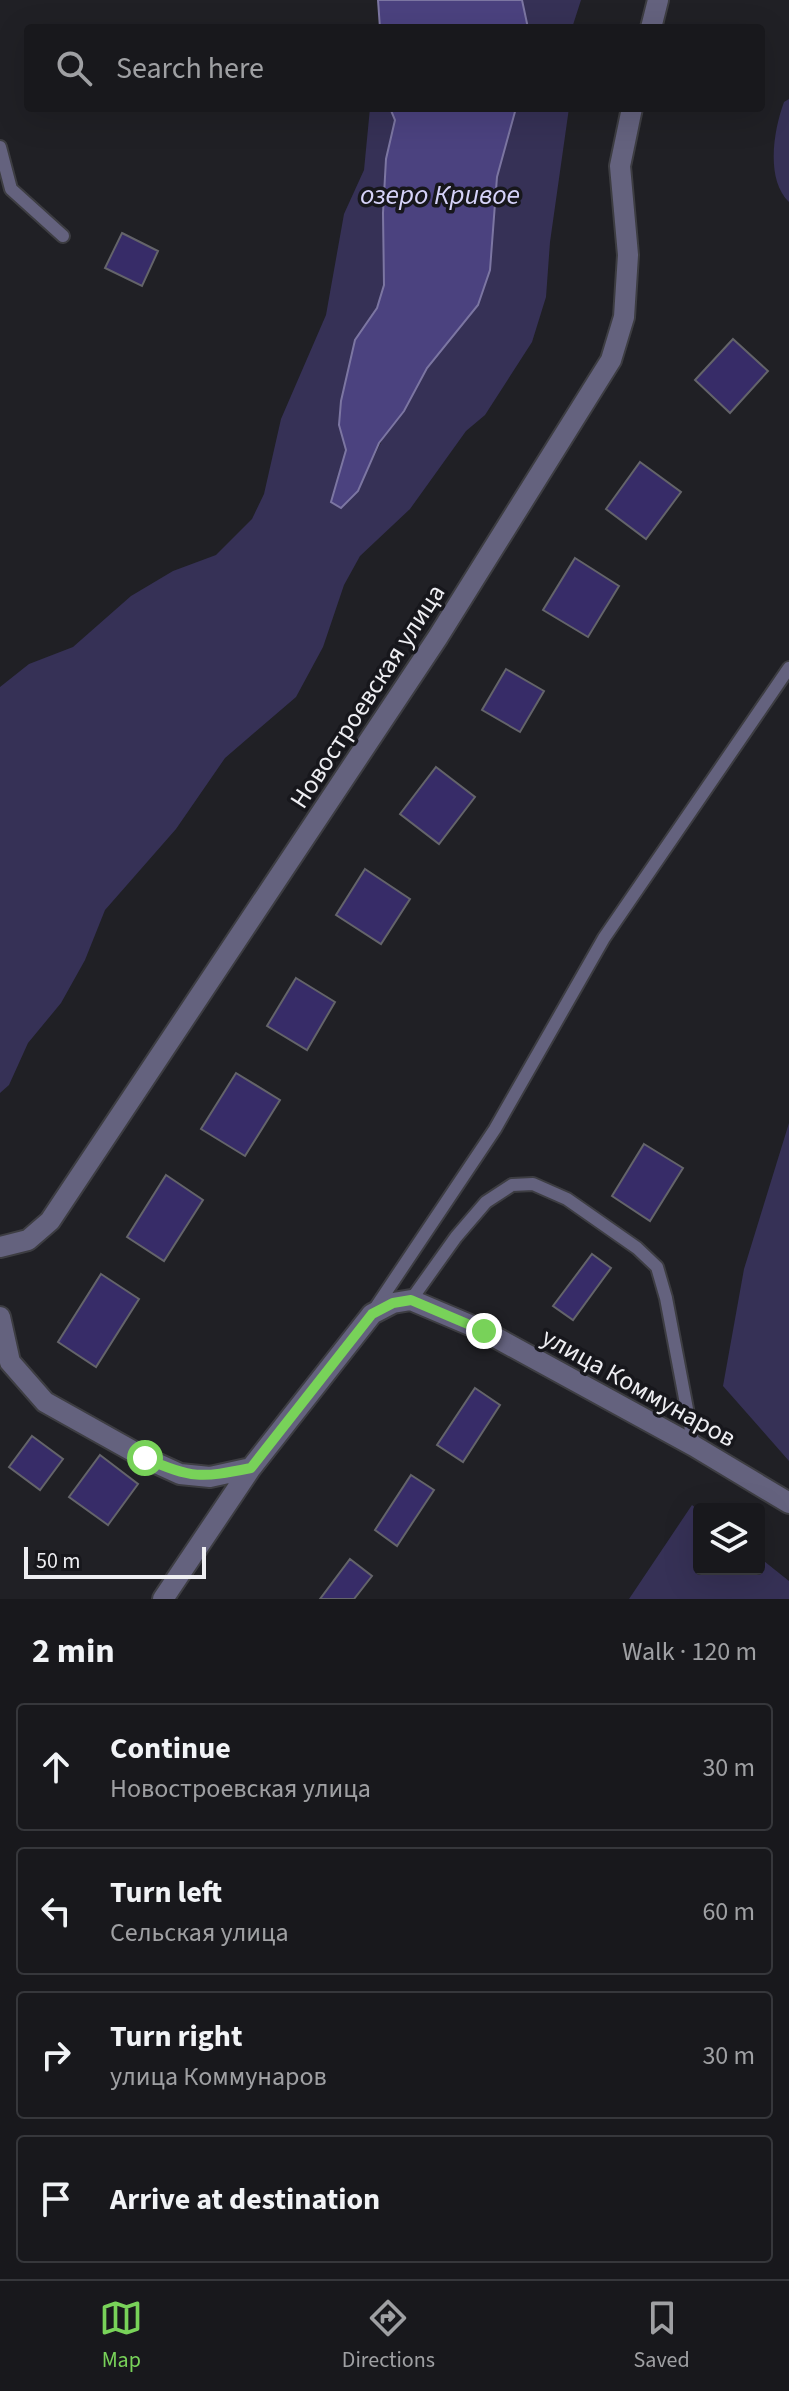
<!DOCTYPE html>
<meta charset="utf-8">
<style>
:root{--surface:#18181c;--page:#212125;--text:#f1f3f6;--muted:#9fa0a3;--line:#36373b;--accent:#78d259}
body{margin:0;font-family:"Source Sans 3",sans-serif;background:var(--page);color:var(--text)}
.controls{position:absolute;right:24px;bottom:24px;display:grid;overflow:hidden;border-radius:8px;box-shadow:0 8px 32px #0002}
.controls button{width:72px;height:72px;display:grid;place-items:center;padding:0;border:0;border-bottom:2px solid var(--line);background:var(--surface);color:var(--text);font:40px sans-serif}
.scale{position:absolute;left:24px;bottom:20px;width:182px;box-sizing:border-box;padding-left:8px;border:4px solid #eeeef2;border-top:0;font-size:22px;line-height:28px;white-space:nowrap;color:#eeeef2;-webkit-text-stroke:6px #17171c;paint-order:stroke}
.stop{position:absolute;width:24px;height:24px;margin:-18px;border:6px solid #78d259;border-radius:50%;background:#fff}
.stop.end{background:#78d259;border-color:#fff;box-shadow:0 2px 8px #0008}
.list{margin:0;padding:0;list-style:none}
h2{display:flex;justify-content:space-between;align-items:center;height:104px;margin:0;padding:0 32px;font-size:34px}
h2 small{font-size:26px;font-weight:400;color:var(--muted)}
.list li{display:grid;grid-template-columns:52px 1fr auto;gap:24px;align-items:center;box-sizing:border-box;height:128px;margin:0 16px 16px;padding:0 16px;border:2px solid var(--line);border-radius:8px}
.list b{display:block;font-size:30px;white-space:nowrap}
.list p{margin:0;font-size:26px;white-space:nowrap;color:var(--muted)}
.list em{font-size:26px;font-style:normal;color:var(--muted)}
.icon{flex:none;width:44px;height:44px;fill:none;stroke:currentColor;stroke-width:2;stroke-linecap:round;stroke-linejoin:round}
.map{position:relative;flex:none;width:789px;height:1599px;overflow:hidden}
.search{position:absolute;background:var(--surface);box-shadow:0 8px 32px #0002;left:24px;right:24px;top:24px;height:88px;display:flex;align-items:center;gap:20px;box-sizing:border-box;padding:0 28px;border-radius:8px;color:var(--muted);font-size:30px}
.sheet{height:680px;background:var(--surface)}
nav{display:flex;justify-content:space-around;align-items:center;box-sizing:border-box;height:112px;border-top:2px solid var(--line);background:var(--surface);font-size:22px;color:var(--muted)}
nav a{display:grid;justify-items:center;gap:4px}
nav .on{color:var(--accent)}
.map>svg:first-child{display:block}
.green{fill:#363156}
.water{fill:#4b427f;stroke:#7c76a2;stroke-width:2}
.building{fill:#372c68;stroke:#64646a;stroke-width:2}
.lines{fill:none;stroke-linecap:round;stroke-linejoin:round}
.lane-casing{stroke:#3d3d42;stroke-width:16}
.street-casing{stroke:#3d3d42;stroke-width:24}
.lane{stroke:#64627e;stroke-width:12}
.street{stroke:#64627e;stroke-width:20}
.route{stroke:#78d259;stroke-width:10}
.labels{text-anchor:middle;stroke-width:7;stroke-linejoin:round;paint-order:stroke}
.street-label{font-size:26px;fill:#eeeef2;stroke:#17171c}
.water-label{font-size:28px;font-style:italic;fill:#d6d3f9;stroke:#17171c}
</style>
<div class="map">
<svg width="789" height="1599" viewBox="0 0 789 1599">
<rect width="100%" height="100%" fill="#202025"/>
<!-- green -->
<path class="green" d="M 522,0 L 581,0 L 572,28 L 528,28 Z
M 789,99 L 789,202 C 765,179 774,129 784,102 Z
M 370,108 L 390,108 L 395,120 L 386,159 L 383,213 L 384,285 L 377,308 L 355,340 L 341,401 L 339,425 L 346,450 L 331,502 L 358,490 L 386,432 L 404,411 L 427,368 L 478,305 L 490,270 L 497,177 L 516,108 L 569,108 L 550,242 L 546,297 L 532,342 L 485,415 L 466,431 L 410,509 L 360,556 L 344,585 L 323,647 L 296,697 L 225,758 L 176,829 L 105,910 L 85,960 L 61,1003 L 28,1043 L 9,1085 L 0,1093 L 0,687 L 29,664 L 73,647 L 131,596 L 173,571 L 216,555 L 252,519 L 264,494 L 281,419 L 326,315 L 344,214 L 364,170 Z
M 789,1123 L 789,1461 L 723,1386 L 744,1269 Z
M 692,1505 L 699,1511 L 699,1569 L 759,1569 L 759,1557 L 789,1581 L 789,1599 L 629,1599 Z"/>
<!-- water -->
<path class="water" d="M 378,0 L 522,0 L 528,28 L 380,28 Z
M 390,108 L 516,108 L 497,177 L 490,270 L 478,305 L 427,368 L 404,411 L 379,443 L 358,491 L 341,508 L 331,502 L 346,450 L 339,425 L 341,401 L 355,340 L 377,308 L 384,285 L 383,213 L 386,159 L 395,120 Z"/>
<!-- building -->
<path class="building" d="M 122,233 L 158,251 L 142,286 L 105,268 Z
M 733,339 L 768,371 L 730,413 L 695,380 Z
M 640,462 L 681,492 L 646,539 L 606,509 Z
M 575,558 L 619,586 L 588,637 L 543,610 Z
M 506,669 L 544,691 L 520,732 L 482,710 Z
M 436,767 L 475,797 L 439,844 L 400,814 Z
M 365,869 L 410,899 L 381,944 L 336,915 Z
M 296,978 L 335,1002 L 307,1050 L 267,1026 Z
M 236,1073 L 280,1100 L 245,1156 L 201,1129 Z
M 644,1144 L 683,1168 L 650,1221 L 612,1196 Z
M 166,1175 L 203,1200 L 164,1261 L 127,1237 Z
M 592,1254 L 611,1268 L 573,1320 L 553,1306 Z
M 101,1274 L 139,1299 L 96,1367 L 58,1342 Z
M 475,1388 L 500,1405 L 463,1462 L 437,1445 Z
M 32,1436 L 63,1459 L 40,1490 L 9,1467 Z
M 100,1455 L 138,1484 L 108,1525 L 69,1497 Z
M 411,1475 L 434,1490 L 397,1546 L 375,1530 Z
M 350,1559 L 372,1576 L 354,1599 L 320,1599 Z"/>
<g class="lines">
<defs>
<path id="lane" d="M 0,147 L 11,189 L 63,236
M 411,1300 L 456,1237 L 486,1202 L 512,1185 L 533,1184 L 567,1199 L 637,1248 L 657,1267 L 666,1298 L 694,1446
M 374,1310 L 495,1129 L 604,938 L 789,668"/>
<path id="street" d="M 651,28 L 658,0
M 0,1247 L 28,1240 L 50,1221 L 438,637 L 611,360 L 624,317 L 628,255 L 620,166 L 632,108
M 0,1317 L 10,1362 L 45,1402 L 145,1458 L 180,1474 L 210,1477 L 251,1468
M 163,1599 L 251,1468 L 372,1314 L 393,1303 L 411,1300 L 484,1331 L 694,1446 L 789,1503"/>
</defs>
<!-- lane casing -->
<use href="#lane" class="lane-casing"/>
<!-- street casing -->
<use href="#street" class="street-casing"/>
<!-- lane -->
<use href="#lane" class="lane"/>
<!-- street -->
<use href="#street" class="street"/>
</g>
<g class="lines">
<!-- route -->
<path class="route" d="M 145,1458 C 192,1479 201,1478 251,1468 L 372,1314 L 393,1303 L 411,1300 L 484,1331"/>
</g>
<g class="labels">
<!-- street labels -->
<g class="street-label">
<text transform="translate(367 696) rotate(-57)" y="9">Новостроевская улица</text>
<text transform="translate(639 1387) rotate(29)" y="9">улица Коммунаров</text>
</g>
<!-- water labels -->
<g class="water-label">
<text x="440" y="204">озеро Кривое</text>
</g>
</g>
</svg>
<div class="controls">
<button><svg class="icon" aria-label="layers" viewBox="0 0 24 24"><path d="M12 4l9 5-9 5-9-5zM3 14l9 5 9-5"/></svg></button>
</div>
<div class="scale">50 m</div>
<div class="stop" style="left:145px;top:1458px"></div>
<div class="stop end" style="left:484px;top:1331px"></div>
<div class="search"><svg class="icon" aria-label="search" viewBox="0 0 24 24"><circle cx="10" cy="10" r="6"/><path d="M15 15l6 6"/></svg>Search here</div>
</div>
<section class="sheet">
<h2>2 min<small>Walk · 120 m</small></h2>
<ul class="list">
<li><svg class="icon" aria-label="ahead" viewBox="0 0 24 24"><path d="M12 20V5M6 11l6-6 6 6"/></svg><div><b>Continue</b><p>Новостроевская улица</p></div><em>30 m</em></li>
<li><svg class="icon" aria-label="left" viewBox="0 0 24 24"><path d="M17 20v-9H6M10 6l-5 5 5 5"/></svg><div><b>Turn left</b><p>Сельская улица</p></div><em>60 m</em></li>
<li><svg class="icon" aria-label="right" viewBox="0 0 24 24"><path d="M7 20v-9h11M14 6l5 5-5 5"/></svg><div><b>Turn right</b><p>улица Коммунаров</p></div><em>30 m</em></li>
<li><svg class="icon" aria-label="arrive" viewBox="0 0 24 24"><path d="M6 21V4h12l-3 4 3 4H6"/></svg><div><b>Arrive at destination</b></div></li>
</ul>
</section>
<nav>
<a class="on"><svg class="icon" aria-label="map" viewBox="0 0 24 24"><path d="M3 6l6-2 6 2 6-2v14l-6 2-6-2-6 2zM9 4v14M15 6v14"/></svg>Map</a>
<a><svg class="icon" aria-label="directions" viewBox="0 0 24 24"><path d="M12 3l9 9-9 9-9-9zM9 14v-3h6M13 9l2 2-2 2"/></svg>Directions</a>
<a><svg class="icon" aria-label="saved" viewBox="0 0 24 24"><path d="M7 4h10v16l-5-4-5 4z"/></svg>Saved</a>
</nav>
